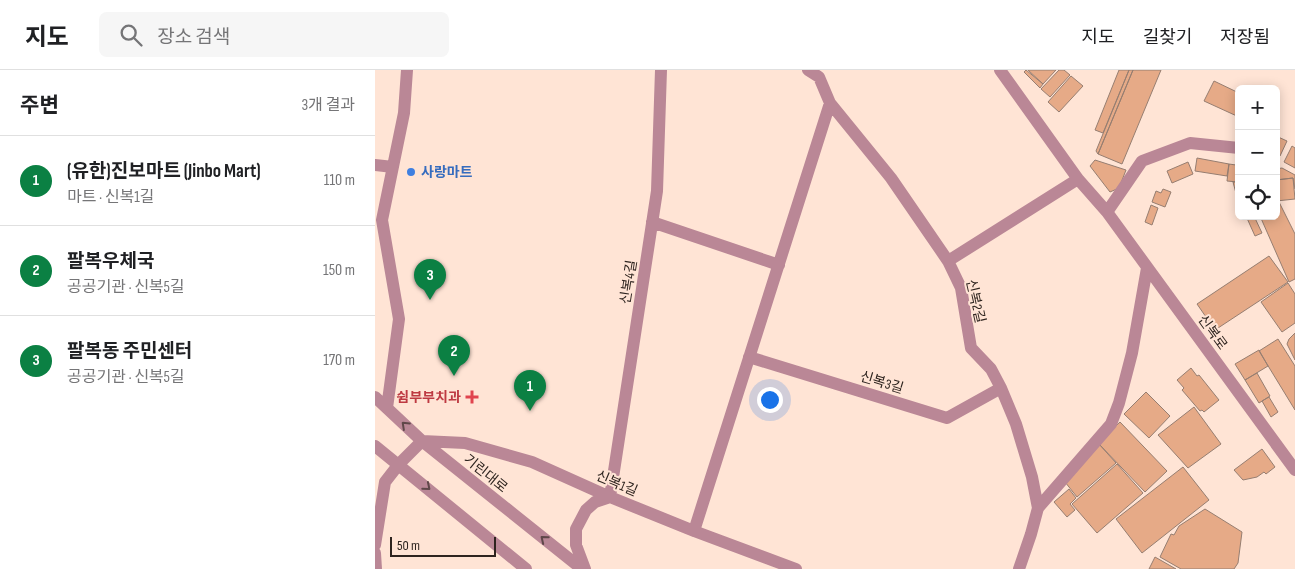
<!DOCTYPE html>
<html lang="ko">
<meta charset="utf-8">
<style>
:root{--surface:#fff;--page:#f6f6f6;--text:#202124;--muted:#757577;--line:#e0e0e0;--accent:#0b8043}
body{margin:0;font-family:"Sofia Sans Condensed","Noto Sans KR",sans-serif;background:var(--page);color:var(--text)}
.controls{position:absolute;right:15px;top:15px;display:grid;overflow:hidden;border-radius:8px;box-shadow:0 2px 12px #0003}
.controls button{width:45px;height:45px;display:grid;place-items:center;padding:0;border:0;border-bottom:1px solid var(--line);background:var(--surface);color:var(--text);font:25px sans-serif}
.scale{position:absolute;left:15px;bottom:12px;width:106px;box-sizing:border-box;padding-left:5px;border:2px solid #2e241f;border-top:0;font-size:14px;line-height:18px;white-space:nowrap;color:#2e241f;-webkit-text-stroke:4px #ffe4d5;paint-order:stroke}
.you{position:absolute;left:394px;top:329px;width:18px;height:18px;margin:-12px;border:4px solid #fff;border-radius:50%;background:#1a73e8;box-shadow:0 0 0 8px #1a73e833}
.badge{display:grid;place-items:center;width:32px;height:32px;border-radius:50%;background:var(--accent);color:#fff;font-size:16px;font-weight:700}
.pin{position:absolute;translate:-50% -41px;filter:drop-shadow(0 1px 2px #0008)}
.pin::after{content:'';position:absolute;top:26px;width:18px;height:15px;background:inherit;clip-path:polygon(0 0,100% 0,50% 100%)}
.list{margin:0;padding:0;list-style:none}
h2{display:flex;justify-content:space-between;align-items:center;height:65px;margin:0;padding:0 20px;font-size:21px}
h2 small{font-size:16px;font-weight:400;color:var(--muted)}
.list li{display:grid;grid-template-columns:32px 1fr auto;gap:15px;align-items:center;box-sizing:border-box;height:90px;padding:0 20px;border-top:1px solid var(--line)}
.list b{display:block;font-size:19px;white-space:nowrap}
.list p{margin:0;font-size:16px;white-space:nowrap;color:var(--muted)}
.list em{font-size:16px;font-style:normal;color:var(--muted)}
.icon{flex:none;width:28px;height:28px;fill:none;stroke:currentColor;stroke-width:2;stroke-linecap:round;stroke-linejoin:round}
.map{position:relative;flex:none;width:920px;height:499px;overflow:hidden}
header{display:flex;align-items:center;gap:30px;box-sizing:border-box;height:70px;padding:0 25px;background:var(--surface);border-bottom:1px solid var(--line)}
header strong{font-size:24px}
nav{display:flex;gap:28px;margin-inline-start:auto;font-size:18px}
.search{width:350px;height:45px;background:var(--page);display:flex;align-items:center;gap:12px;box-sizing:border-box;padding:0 18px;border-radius:8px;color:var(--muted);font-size:19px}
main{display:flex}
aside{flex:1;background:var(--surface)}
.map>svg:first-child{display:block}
.building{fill:#e6aa87;stroke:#967e71}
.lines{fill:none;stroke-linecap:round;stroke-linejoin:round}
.minor{stroke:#ba8796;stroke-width:12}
.oneway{stroke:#5f4749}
.shop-dot{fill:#3f7fe0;stroke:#ffe4d5;stroke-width:2}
.health-dot{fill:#e0444e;stroke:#ffe4d5;stroke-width:2}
.labels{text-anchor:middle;stroke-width:4;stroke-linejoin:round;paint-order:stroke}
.shop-label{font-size:14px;font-weight:bold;fill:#366cbe;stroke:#ffe4d5;text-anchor:start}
.street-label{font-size:14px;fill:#2e241f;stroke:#ffe4d5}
.health-label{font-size:14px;font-weight:bold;fill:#be3a42;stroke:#ffe4d5;text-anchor:end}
</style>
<header>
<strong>지도</strong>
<div class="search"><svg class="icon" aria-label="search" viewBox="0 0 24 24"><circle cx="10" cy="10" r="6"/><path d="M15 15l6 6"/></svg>장소 검색</div>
<nav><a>지도</a><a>길찾기</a><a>저장됨</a></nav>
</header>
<main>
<aside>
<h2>주변<small>3개 결과</small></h2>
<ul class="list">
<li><span class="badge">1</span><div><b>(유한)진보마트 (Jinbo Mart)</b><p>마트 · 신복1길</p></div><em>110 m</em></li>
<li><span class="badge">2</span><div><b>팔복우체국</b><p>공공기관 · 신복5길</p></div><em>150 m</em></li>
<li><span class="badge">3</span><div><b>팔복동 주민센터</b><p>공공기관 · 신복5길</p></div><em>170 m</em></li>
</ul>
</aside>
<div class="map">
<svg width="920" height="499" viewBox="0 0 920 499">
<rect width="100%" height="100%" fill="#ffe4d5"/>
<!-- building -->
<path class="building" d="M 651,0 L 668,14 L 665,18 L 649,2 Z
M 653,0 L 681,0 L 668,14 Z
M 684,0 L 689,0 L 695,5 L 675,27 L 666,19 Z
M 744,0 L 754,0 L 728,63 L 720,60 Z
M 754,0 L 758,0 L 723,84 L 721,81 Z
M 758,0 L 786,0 L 747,94 L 723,84 Z
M 696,6 L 708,16 L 684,42 L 673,32 Z
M 839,11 L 864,23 L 864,47 L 829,31 Z
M 901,66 L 912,71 L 905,86 L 901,84 Z
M 917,76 L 920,78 L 920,98 L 909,92 Z
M 822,88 L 854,94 L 852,106 L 820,101 Z
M 720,90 L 751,100 L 744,118 L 735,122 L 715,96 Z
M 813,92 L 818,104 L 797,113 L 792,101 Z
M 854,94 L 861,95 L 863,112 L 852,111 Z
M 907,98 L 920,105 L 920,119 L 918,108 L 901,110 L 901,99 Z
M 918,108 L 920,129 L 901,131 L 901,110 Z
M 858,112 L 863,112 L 864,126 L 862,127 Z
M 788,119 L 796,122 L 790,137 L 777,132 L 781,121 L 786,123 Z
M 904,132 L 920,164 L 920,209 L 914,212 L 885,146 L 901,146 L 901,133 Z
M 776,135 L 783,138 L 777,155 L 770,152 Z
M 871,146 L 879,146 L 887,163 L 880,166 Z
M 894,186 L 913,212 L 840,260 L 822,234 Z
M 913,213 L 920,224 L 920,253 L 907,262 L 886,232 Z
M 920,263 L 920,290 L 912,274 L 914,269 Z
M 903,269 L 920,296 L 920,340 L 884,281 Z
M 884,280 L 893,296 L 870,310 L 860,294 Z
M 816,298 L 822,306 L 824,305 L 844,330 L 829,342 L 827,340 L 825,341 L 807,320 L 809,318 L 802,310 Z
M 882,303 L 895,326 L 884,333 L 870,310 Z
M 771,322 L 795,346 L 774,368 L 749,344 Z
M 894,327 L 903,342 L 896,347 L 887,331 Z
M 819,337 L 846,374 L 813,398 L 783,365 Z
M 745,352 L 792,401 L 770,422 L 723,373 Z
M 724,374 L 741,393 L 702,427 L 690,412 Z
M 887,379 L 900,397 L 891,404 L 889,402 L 882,407 L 868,410 L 859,400 Z
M 742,394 L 768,423 L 722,463 L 697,434 Z
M 808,397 L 834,430 L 767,483 L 741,449 Z
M 694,419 L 701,428 L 695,434 L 700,440 L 692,447 L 679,432 Z
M 830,439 L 867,462 L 863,493 L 859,499 L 806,499 L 785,487 L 796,464 L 799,465 L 804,456 Z
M 780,487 L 801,499 L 774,499 Z"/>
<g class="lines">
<!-- minor -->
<path class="minor" d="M 433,0 L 444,7 L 455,33 L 516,108 L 573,191 L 586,218 L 596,278 L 616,299 L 626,318 L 641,354 L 657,407 L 663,438 L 656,464 L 644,499
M 625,0 L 703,109 L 732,142 L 920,400
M 0,95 L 18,97
M 732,142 L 767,91 L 815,73 L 864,78
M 277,152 L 404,195
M 573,191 L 703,109
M 374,287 L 572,348 L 626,318
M 0,327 L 47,371 L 207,499
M 12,338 L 24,249 L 7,150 L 29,43 L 32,0
M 0,376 L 151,499
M 663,438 L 736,354 L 744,333 L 757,283 L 772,198
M 319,461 L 455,33
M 0,475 L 10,412 L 24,394 L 47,371 L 90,373 L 157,392 L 235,427 L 319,461 L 421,499
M 0,483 L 1,499
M 210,499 L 201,475 L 201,459 L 211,440 L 220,432 L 235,427 L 282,121 L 286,0"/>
</g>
<!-- one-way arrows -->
<defs><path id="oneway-chevron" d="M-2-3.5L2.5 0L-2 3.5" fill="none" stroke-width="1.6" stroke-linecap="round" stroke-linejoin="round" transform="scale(1.25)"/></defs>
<g class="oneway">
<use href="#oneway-chevron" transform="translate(30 355) rotate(-137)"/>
<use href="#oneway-chevron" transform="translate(52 417) rotate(40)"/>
<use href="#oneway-chevron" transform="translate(169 469) rotate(-141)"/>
</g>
<!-- markers -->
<circle class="shop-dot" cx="36" cy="102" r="5"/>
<path class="health-dot" d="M94.5 319.5h5v5h5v5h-5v5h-5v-5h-5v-5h5z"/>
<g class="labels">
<!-- shop labels -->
<g class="shop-label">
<text x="46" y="107">사랑마트</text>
</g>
<!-- street labels -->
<g class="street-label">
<text transform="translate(253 212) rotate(-81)" y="5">신복4길</text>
<text transform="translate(601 231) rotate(77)" y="5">신복2길</text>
<text transform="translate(838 262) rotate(54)" y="5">신복로</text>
<text transform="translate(507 312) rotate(17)" y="5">신복3길</text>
<text transform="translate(111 403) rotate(39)" y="5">기린대로</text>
<text transform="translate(242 413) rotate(23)" y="5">신복1길</text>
</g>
<!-- health labels -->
<g class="health-label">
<text x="86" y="332">쉼부부치과</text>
</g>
</g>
</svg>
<div class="controls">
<button>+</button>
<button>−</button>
<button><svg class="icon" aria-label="locate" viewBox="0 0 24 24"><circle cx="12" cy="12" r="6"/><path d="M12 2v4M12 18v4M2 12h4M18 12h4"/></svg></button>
</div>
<div class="scale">50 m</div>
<div class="you"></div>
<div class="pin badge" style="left:155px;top:341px">1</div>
<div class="pin badge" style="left:79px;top:306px">2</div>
<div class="pin badge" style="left:55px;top:230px">3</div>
</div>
</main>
